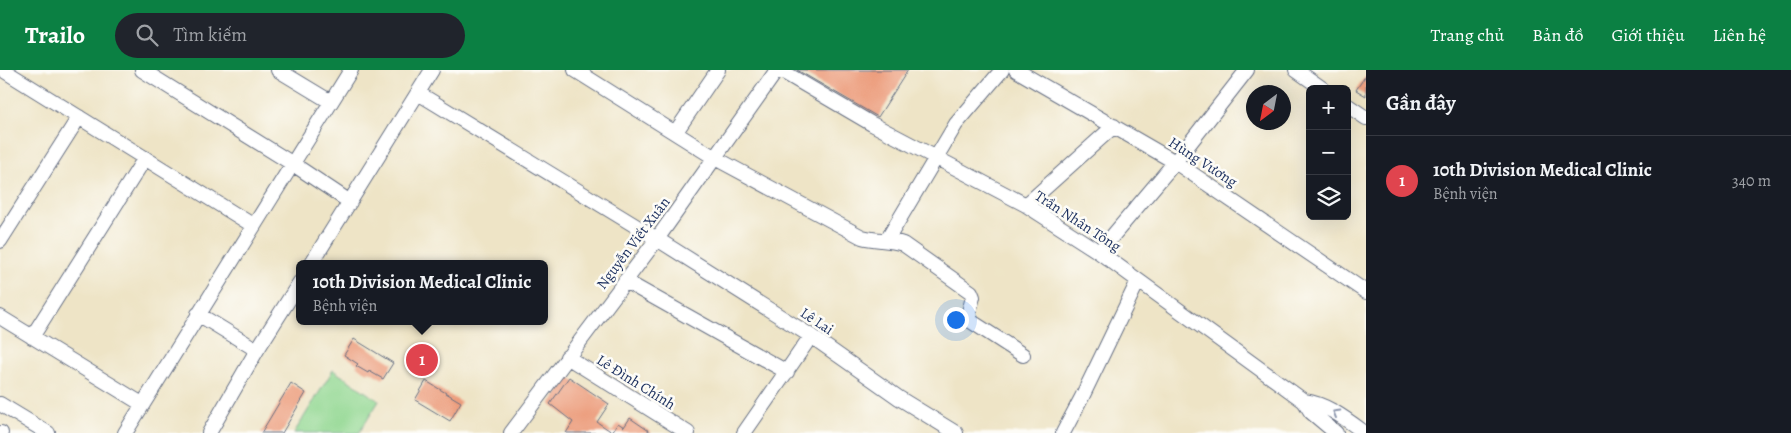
<!DOCTYPE html>
<html lang="vi">
<meta charset="utf-8">
<style>
:root{--surface:#171b24;--page:#20242c;--text:#f1f3f6;--muted:#9ea1a6;--line:#363941;--accent:#0b8043}
body{margin:0;font-family:Alegreya,serif;background:var(--page);color:var(--text)}
.controls{position:absolute;right:15px;top:15px;display:grid;overflow:hidden;border-radius:8px;box-shadow:0 5px 20px #0002}
.controls button{width:45px;height:45px;display:grid;place-items:center;padding:0;border:0;border-bottom:1px solid var(--line);background:var(--surface);color:var(--text);font:25px sans-serif}
.compass{position:absolute;left:1246px;top:15px;width:45px;height:45px;border-radius:50%;background:var(--surface);box-shadow:0 5px 20px #0002;rotate:212deg}
.you{position:absolute;left:955px;top:249px;width:18px;height:18px;margin:-12px;border:4px solid #fff;border-radius:50%;background:#1a73e8;box-shadow:0 0 0 8px #1a73e833}
.badge{display:grid;place-items:center;width:32px;height:32px;border-radius:50%;background:var(--accent);color:#fff;font-size:16px;font-weight:700}
.pin{position:absolute;translate:-50% -50%;border:2px solid #fff;box-shadow:0 1px 5px #0006}
.popup{position:absolute;left:296px;top:190px;width:252px;height:65px;box-sizing:border-box;display:grid;place-content:center;border-radius:8px;background:var(--surface);filter:drop-shadow(0 1px 4px #0005);font-size:16px;white-space:nowrap;color:var(--muted)}
.popup b{font-size:19px;color:var(--text)}
.popup::after{content:'';position:absolute;left:50%;top:100%;margin-left:-10px;border:10px solid transparent;border-top-color:var(--surface)}
.list{margin:0;padding:0;list-style:none}
h2{display:flex;justify-content:space-between;align-items:center;height:65px;margin:0;padding:0 20px;font-size:21px}
h2 small{font-size:16px;font-weight:400;color:var(--muted)}
.list li{display:grid;grid-template-columns:32px 1fr auto;gap:15px;align-items:center;box-sizing:border-box;height:90px;padding:0 20px;border-top:1px solid var(--line)}
.list b{display:block;font-size:19px;white-space:nowrap}
.list p{margin:0;font-size:16px;white-space:nowrap;color:var(--muted)}
.list em{font-size:16px;font-style:normal;color:var(--muted)}
.icon{flex:none;width:28px;height:28px;fill:none;stroke:currentColor;stroke-width:2;stroke-linecap:round;stroke-linejoin:round}
.map{position:relative;flex:none;width:1366px;height:363px;overflow:hidden}
header{display:flex;align-items:center;gap:30px;box-sizing:border-box;height:70px;padding:0 25px;background:var(--accent);color:#fff}
header strong{font-size:24px}
nav{display:flex;gap:28px;margin-inline-start:auto;font-size:18px}
.search{width:350px;height:45px;background:var(--page);display:flex;align-items:center;gap:12px;box-sizing:border-box;padding:0 18px;border-radius:28px;color:var(--muted);font-size:19px}
main{display:flex}
aside{flex:1;background:var(--surface)}
.map>svg:first-child{display:block}
.green{fill:#90d790;stroke:#568377}
.building{fill:#ec9c7c}
.lines{fill:none;stroke-linecap:round;stroke-linejoin:round}
.minor-casing{stroke:#656e82;stroke-width:16}
.minor{stroke:#fff;stroke-width:14}
.oneway{stroke:#8d97ae}
.labels{text-anchor:middle;stroke-width:5;stroke-linejoin:round;paint-order:stroke}
.street-label{font-size:15px;fill:#1b2f5e;stroke:#fdfcf7}
</style>
<header>
<strong>Trailo</strong>
<div class="search"><svg class="icon" aria-label="search" viewBox="0 0 24 24"><circle cx="10" cy="10" r="6"/><path d="M15 15l6 6"/></svg>Tìm kiếm</div>
<nav><a>Trang chủ</a><a>Bản đồ</a><a>Giới thiệu</a><a>Liên hệ</a></nav>
</header>
<main>
<div class="map">
<svg width="1366" height="363" viewBox="0 0 1366 363">
<rect width="100%" height="100%" fill="#fdfcf7"/>
<filter id="ink" filterUnits="userSpaceOnUse"><feTurbulence type="fractalNoise" baseFrequency=".02" numOctaves="2"/><feDisplacementMap in="SourceGraphic" scale="10" xChannelSelector="R" yChannelSelector="G"/><feConvolveMatrix kernelMatrix="1 2 1 2 8 2 1 2 1" color-interpolation-filters="sRGB"/></filter>
<filter id="wash" filterUnits="userSpaceOnUse"><feTurbulence type="fractalNoise" baseFrequency=".0096" numOctaves="4" result="noise"/><feDisplacementMap in="SourceGraphic" scale="20" xChannelSelector="R" yChannelSelector="G"/><feGaussianBlur stdDeviation="1.12" result="paint"/><feColorMatrix in="noise" values="0 0 0 0 0 0 0 0 0 0 0 0 0 0 0 0 0 1.4 0 .05"/><feComposite in="paint" operator="in"/></filter>
<g filter="url(#wash)">
<rect width="100%" height="100%" fill="#eee4c6"/>
<!-- green -->
<path class="green" d="M 333,300 L 379,331 L 359,363 L 294,363 Z"/>
<g id="blocks">
<!-- building -->
<path class="building" d="M 797,0 L 908,0 L 878,47 Z
M 1366,5 L 1366,26 L 1356,20 Z
M 354,269 L 393,293 L 383,309 L 369,301 L 368,303 L 356,296 L 358,294 L 344,285 Z
M 569,307 L 609,334 L 597,352 L 612,362 L 618,353 L 624,357 L 630,348 L 652,363 L 566,363 L 573,352 L 550,334 Z
M 426,311 L 461,332 L 450,351 L 415,330 Z
M 291,313 L 306,323 L 282,363 L 261,363 Z"/>
</g>
</g>
<g filter="url(#ink)">
<use href="#blocks" fill-opacity="0" stroke="#656e82" stroke-width="1"/>
<g class="lines">
<defs>
<path id="minor" d="M 3,0 L 254,156
M 142,0 L 293,94 L 350,132
M 278,0 L 331,32
M 575,0 L 715,88 L 862,167 C 876,171 889,169 903,174 L 971,222 L 973,227 L 969,242 L 969,250 L 1023,285
M 780,0 L 872,54 L 1026,135 L 1099,182 L 1304,331 L 1311,342 L 1336,363
M 1016,0 L 1175,92 L 1366,222
M 1296,0 L 1323,19
M 418,23 L 657,169 L 811,266 L 899,328 L 956,363
M 1347,35 L 1366,48
M 675,63 L 718,0
M 1026,135 L 1114,56
M 887,170 L 956,54 L 1002,0
M 0,171 L 79,47
M 1099,182 L 1175,92 L 1247,0
M 311,194 L 432,0
M 625,211 L 787,302
M 198,244 L 257,280
M 0,247 L 142,334
M 32,267 L 145,88
M 567,287 L 688,363
M 1304,331 C 1327,334 1346,349 1365,363
M 0,334 L 48,363
M 0,363 L 1,363
M 125,363 L 351,0
M 209,363 L 257,280 L 300,212
M 511,363 L 657,169 L 777,0
M 744,363 L 811,266
M 1063,363 L 1082,327 L 1138,211"/>
</defs>
<!-- minor casing -->
<use href="#minor" class="minor-casing"/>
<!-- minor -->
<use href="#minor" class="minor"/>
</g>
<!-- one-way arrows -->
<defs><path id="oneway-chevron" d="M-2-3.5L2.5 0L-2 3.5" fill="none" stroke-width="1.6" stroke-linecap="round" stroke-linejoin="round" transform="scale(1.25)"/></defs>
<use class="oneway" href="#oneway-chevron" transform="translate(1336 343) rotate(-150)"/>
</g>
<g class="labels">
<!-- street labels -->
<g class="street-label">
<text transform="translate(1203 92) rotate(33)" y="5">Hùng Vương</text>
<text transform="translate(1078 151) rotate(33)" y="5">Trần Nhân Tông</text>
<text transform="translate(633 173) rotate(-53)" y="5">Nguyễn Viết Xuân</text>
<text transform="translate(817 251) rotate(33)" y="5">Lê Lai</text>
<text transform="translate(636 312) rotate(32)" y="5">Lê Đình Chính</text>
</g>
</g>
</svg>
<div class="controls">
<button>+</button>
<button>−</button>
<button><svg class="icon" aria-label="layers" viewBox="0 0 24 24"><path d="M12 4l9 5-9 5-9-5zM3 14l9 5 9-5"/></svg></button>
</div>
<svg class="compass" viewBox="-18 -18 36 36"><path d="M0-13l5 13h-10z" fill="#e53935"/><path d="M0 13l5-13h-10z" fill="#9ea1a6"/></svg>
<div class="you"></div>
<div class="pin badge" style="left:422px;top:290px;background:#e0444e">1</div>
<div class="popup"><b>10th Division Medical Clinic</b>Bệnh viện</div>
</div>
<aside>
<h2>Gần đây<small></small></h2>
<ul class="list">
<li><span class="badge" style="background:#e0444e">1</span><div><b>10th Division Medical Clinic</b><p>Bệnh viện</p></div><em>340 m</em></li>
</ul>
</aside>
</main>
